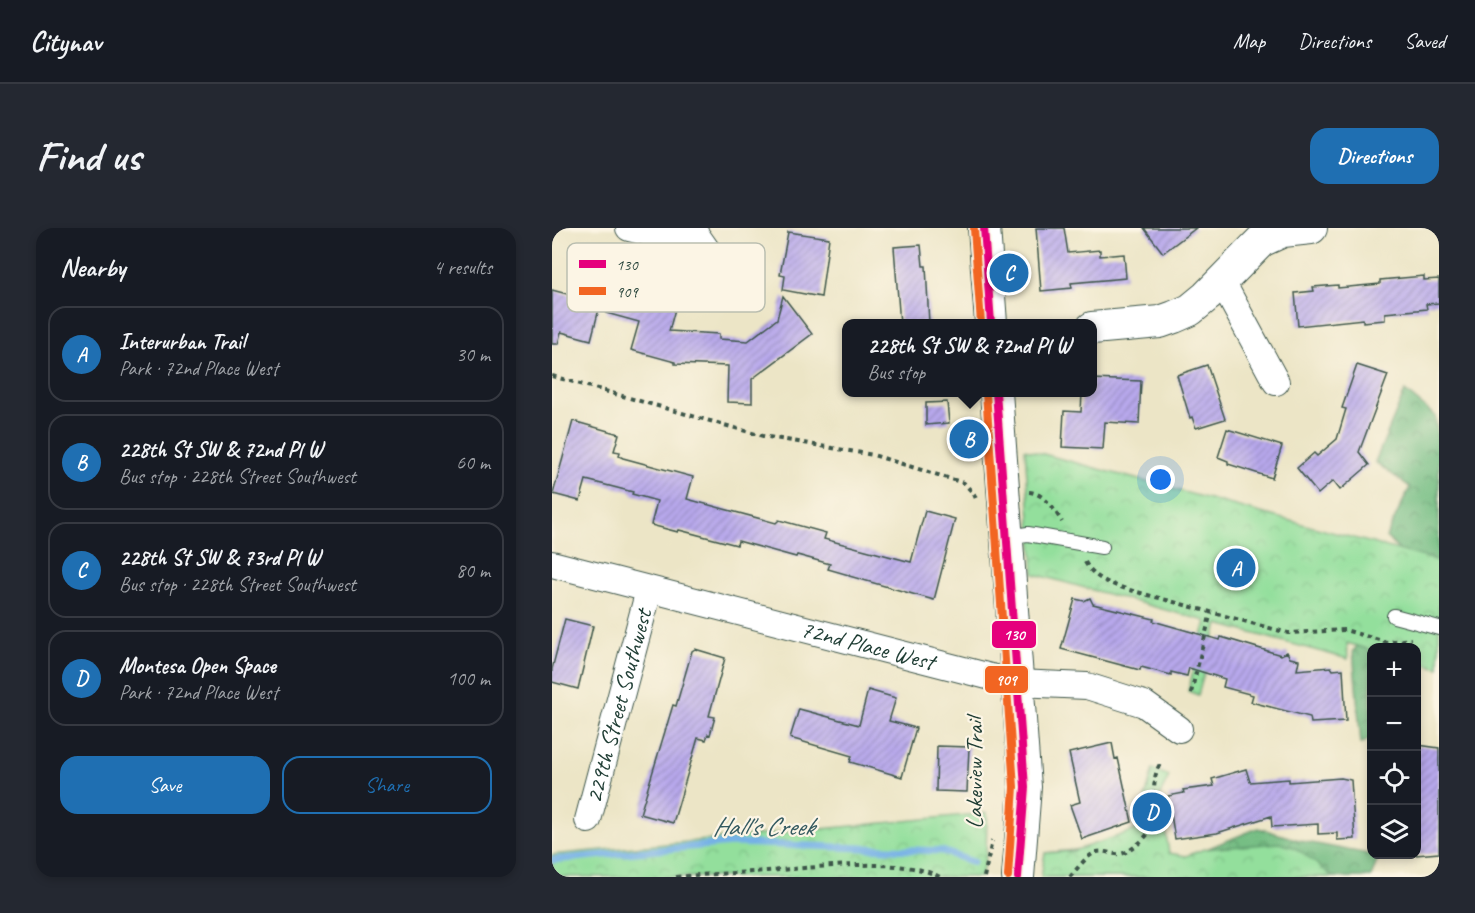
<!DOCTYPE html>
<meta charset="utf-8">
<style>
:root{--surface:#171b24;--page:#242831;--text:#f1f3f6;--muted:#9ea1a6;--line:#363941;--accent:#1f6fb2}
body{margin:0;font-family:Caveat,sans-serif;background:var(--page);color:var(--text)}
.controls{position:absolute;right:18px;bottom:18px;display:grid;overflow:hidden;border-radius:12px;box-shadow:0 3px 9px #0003}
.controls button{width:54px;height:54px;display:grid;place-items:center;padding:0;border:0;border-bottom:2px solid var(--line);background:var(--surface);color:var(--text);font:30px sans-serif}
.you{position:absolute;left:609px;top:252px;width:21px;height:21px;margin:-15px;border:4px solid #fff;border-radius:50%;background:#1a73e8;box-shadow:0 0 0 9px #1a73e833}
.badge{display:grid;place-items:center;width:39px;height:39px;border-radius:50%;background:var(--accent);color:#fff;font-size:20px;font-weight:700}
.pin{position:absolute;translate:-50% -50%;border:3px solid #fff;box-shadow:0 2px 6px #0006}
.popup{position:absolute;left:290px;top:91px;width:255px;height:78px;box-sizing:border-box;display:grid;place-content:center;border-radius:12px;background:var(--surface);filter:drop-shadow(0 2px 4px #0005);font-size:20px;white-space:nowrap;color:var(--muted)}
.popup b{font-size:22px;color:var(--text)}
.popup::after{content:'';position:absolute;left:50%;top:100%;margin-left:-12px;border:12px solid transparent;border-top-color:var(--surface)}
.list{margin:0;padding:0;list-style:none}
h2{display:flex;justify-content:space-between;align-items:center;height:78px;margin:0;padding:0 24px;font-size:26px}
h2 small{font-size:20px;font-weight:400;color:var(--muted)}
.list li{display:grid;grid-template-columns:39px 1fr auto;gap:18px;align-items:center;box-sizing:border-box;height:96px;margin:0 12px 12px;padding:0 12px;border:2px solid var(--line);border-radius:18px}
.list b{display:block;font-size:22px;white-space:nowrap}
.list p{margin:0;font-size:20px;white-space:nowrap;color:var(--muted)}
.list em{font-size:20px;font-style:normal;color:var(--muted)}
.actions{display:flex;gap:12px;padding:18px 24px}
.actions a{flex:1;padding:14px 0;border:2px solid var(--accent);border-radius:18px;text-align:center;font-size:21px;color:var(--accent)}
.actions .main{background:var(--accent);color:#fff}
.icon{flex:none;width:33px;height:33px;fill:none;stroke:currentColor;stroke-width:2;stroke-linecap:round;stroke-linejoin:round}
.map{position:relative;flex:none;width:887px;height:649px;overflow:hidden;border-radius:18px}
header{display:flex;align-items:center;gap:36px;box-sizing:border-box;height:84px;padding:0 30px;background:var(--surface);border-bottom:2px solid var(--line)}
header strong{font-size:28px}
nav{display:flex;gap:33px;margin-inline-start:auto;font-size:21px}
.intro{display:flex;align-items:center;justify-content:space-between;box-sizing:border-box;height:144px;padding:0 36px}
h1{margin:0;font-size:42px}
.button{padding:15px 27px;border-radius:18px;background:var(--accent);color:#fff;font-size:21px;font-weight:700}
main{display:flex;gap:36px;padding:0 36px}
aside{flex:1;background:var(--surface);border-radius:18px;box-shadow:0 3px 9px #0003}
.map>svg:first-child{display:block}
.forest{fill:url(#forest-crowns);stroke:#4a7e5c;stroke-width:1.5}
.park{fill:url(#park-crowns);stroke:#598e68;stroke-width:1.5}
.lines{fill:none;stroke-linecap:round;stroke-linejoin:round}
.stream{stroke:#74b1e6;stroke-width:7}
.building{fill:url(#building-hatch)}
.service-casing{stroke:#3e564a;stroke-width:16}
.minor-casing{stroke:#3e564a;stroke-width:28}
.tertiary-casing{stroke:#3e564a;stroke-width:34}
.path{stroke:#3e564a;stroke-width:4;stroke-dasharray:4.5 4.5;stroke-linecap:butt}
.service{stroke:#fff;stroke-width:14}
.minor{stroke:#fff;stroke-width:26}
.tertiary{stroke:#fff;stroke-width:32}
.bus-1-casing{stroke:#fcf5e5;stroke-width:12}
.bus-2-casing{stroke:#fcf5e5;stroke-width:12}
.bus-1{stroke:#e5007d;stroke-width:8}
.bus-2{stroke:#f26522;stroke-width:8}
.labels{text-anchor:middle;stroke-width:4.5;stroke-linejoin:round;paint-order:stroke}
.street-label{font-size:24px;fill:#1f3d34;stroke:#fcf5e5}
.water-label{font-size:26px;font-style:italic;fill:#345a60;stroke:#fcf5e5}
.key{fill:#fcf5e5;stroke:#babeb0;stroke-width:1.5}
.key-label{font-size:16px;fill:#1f3d34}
.line-badge{stroke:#fcf5e5;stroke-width:2}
.badge-label{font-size:16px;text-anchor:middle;font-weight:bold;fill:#fff}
</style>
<header>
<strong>Citynav</strong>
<nav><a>Map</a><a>Directions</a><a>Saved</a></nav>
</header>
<div class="intro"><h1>Find us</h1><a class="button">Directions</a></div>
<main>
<aside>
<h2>Nearby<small>4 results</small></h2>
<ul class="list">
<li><span class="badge">A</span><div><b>Interurban Trail</b><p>Park · 72nd Place West</p></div><em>30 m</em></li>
<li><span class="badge">B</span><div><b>228th St SW &amp; 72nd Pl W</b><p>Bus stop · 228th Street Southwest</p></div><em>60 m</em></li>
<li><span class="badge">C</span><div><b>228th St SW &amp; 73rd Pl W</b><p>Bus stop · 228th Street Southwest</p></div><em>80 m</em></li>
<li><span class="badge">D</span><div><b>Montesa Open Space</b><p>Park · 72nd Place West</p></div><em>100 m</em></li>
</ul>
<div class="actions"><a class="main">Save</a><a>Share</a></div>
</aside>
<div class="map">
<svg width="887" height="649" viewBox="0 0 887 649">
<defs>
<pattern id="forest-crowns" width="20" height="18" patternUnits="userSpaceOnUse" patternTransform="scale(1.5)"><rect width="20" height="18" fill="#76be84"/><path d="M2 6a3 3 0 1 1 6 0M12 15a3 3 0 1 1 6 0" fill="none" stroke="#609c6d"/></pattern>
<pattern id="park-crowns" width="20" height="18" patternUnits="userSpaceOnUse" patternTransform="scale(1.5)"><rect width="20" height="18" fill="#93df9c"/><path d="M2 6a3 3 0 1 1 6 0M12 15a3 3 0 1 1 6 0" fill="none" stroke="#7ec087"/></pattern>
<pattern id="building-hatch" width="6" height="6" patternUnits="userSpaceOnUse" patternTransform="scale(1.5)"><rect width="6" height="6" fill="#b8a8ec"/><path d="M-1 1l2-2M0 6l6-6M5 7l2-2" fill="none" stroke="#958ac0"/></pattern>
</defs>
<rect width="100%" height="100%" fill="#fcf5e5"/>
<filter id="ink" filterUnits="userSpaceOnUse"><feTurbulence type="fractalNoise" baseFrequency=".0167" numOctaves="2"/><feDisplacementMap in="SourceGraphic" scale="12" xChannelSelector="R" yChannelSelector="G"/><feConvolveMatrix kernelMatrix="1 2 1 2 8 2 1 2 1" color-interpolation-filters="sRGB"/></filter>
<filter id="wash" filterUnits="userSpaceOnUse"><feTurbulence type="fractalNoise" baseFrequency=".008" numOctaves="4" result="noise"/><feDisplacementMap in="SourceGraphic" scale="24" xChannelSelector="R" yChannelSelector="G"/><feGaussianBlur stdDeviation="1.35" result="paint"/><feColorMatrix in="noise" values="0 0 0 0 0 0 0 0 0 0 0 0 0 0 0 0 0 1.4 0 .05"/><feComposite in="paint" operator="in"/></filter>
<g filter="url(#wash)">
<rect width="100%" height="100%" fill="#ece5c6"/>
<!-- forest -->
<path class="forest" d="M 853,163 L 883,188 L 887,218 L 887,343 L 877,352 L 834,309 L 858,259 L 823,234 Z
M 839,380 L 877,389 L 865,444 L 864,419 L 820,419 L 819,510 L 809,516 L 801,423 Z
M 706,600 L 754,614 L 827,628 L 819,649 L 490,649 L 493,625 L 603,614 L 617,636 Z"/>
<!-- park -->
<path class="park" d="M 473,221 L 887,333 L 887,440 L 865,434 L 864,419 L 820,419 L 819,422 L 795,415 L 796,431 L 666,396 L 646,467 L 636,463 L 654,393 L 482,346 Z
M 601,541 L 617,548 L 608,567 L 617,625 L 634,628 L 652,621 L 727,615 L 741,619 L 751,625 L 781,649 L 489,649 L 493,625 L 521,623 L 584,602 Z
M 435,585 L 434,628 L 429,649 L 0,649 L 0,627 Z"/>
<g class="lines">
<!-- stream -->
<path class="stream" d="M 0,632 L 180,615 L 390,623 L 421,634"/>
</g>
<g id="blocks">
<!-- building -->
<path class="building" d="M 484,0 L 512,0 L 516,25 L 548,22 L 548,28 L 572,26 L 574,50 L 519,55 L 520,60 L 489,63 Z
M 592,0 L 644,0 L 611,25 Z
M 236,4 L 277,10 L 269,69 L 231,62 L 233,48 L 228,47 Z
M 369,17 L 371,38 L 374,38 L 377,96 L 348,96 L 342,19 Z
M 872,48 L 872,52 L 887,51 L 887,75 L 874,76 L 875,81 L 833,85 L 833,92 L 811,94 L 811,91 L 746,98 L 743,65 L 762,63 L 761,59 L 786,57 L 786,60 L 828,56 L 828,52 Z
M 74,58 L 126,70 L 117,103 L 167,106 L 167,111 L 196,113 L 225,91 L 231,68 L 260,106 L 200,151 L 200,175 L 175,174 L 176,138 L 123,136 L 123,134 L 79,122 L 87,94 L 54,85 L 61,60 L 73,63 Z
M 0,62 L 19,67 L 18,73 L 47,81 L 39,112 L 9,104 L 6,116 L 0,116 Z
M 655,137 L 673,191 L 644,200 L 640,189 L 638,190 L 625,147 Z
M 805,137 L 836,147 L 807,224 L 817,237 L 788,262 L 781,253 L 766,266 L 745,240 L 762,225 L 765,228 L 785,211 L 794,181 L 790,180 Z
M 540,151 L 589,153 L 587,196 L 553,194 L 551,221 L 510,219 L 512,183 L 529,184 L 530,165 L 540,165 Z
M 395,174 L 397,195 L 374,197 L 374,175 Z
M 21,193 L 67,206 L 62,223 L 68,224 L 67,228 L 71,230 L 141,249 L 135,271 L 224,295 L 227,292 L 274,305 L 272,311 L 359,334 L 373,283 L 403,291 L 382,372 L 297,348 L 297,347 L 276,341 L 278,336 L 245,327 L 244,329 L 186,313 L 185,317 L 127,302 L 126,304 L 99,297 L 105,273 L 80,266 L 81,264 L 34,252 L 28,273 L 1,266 Z
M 675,201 L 730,218 L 720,250 L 676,236 L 676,233 L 666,229 Z
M 538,370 L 541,376 L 602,391 L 601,393 L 668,412 L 669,409 L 729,427 L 735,424 L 738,430 L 747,432 L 745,442 L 779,439 L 781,442 L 791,441 L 794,493 L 759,495 L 758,489 L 699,474 L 701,467 L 671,459 L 673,451 L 637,440 L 635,448 L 619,444 L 619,447 L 589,439 L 588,442 L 509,421 L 523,371 L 532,373 Z
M 13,391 L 41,398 L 26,461 L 0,454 L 0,441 Z
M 143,421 L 173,430 L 157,488 L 163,489 L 158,507 L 156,506 L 154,512 L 146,510 L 121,595 L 88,586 L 121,477 L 124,478 L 140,423 Z
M 316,462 L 344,470 L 337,493 L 364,500 L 350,549 L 298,534 L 300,528 L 238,510 L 247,481 L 307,497 Z
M 560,515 L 563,531 L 566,530 L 580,594 L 530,611 L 518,577 L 528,574 L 517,525 Z
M 866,517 L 887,520 L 887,625 L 864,627 Z
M 385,518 L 417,519 L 415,564 L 384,563 Z
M 694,541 L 698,554 L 737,551 L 737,554 L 789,550 L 799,552 L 803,611 L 785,612 L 785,605 L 766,606 L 766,596 L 720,599 L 719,588 L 665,605 L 623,611 L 616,568 L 632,565 L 631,562 L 662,558 L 660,551 Z"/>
</g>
</g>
<g filter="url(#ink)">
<use href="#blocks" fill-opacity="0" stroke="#3e564a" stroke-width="1.5"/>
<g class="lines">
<defs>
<path id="service" d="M 453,309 L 476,306 L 550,319
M 842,388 L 887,400"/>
<g id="minor">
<path d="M 77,0 L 112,9 L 140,1"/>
<path d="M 140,1 L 166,38"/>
<path d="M 670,54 L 724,154"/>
<path id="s1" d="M 0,336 L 439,449 L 465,455 L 535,458 L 592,476 L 627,501"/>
<path id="s2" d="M 36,592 L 97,362"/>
</g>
<path id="tertiary" d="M 432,0 L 439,95
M 540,100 L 608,94 L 622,89 L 638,82 L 655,68 L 709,13 L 731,3 L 759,0
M 444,164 L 473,559 L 466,649"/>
</defs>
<!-- service casing -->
<use href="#service" class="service-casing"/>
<!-- minor casing -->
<use href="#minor" class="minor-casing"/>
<!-- tertiary casing -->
<use href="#tertiary" class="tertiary-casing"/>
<!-- path -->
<path class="path" d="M 0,148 L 211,208 L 321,227 L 412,255 L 422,266 L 424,271
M 477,264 C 492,265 502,281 510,294
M 533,334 C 543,351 556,355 574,361 L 736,405 L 793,402 L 834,414 L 859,411
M 639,465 L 659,384
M 124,649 C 154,646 185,645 215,643 C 259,640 351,628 388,649
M 432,649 L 440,613
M 518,649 C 525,641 535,627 545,624 C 553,622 560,627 568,626 C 577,625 592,612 597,604 C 608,584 596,556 608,536"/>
<!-- service -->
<use href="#service" class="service"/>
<!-- minor -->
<use href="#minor" class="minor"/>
<!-- tertiary -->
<use href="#tertiary" class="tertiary"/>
<defs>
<path id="bus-1" d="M 432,0 L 439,95
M 444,164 L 473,559 L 466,649"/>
<path id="bus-2" d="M 422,1 L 429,95
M 434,165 L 462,559 L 456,648"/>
</defs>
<!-- bus-1 casing -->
<use href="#bus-1" class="bus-1-casing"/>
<!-- bus-2 casing -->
<use href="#bus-2" class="bus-2-casing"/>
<!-- bus-1 -->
<use href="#bus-1" class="bus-1"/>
<!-- bus-2 -->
<use href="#bus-2" class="bus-2"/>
</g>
</g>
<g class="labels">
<!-- street labels -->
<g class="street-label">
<text dy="8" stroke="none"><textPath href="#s1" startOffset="326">72nd Place West</textPath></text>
<text dy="8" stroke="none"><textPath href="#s2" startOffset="118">229th Street Southwest</textPath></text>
<text transform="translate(422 545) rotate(-90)" y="8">Lakeview Trail</text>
</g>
<!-- water labels -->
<g class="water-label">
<text x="211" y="607">Hall's Creek</text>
</g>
</g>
<!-- legend -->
<rect x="15" y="15" width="198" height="69" rx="9" class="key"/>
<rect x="27" y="32" width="27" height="8" fill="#e5007d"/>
<rect x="27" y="59" width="27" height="8" fill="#f26522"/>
<g class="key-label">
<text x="64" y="42">130</text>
<text x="64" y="69">909</text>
</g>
<g class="line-badge">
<rect x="439" y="392" width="46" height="29" rx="6" fill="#e5007d"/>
<rect x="432" y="437" width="45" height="29" rx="6" fill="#f26522"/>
</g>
<g class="badge-label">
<text x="462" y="412">130</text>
<text x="454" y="457">909</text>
</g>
</svg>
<div class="controls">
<button>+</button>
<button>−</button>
<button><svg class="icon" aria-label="locate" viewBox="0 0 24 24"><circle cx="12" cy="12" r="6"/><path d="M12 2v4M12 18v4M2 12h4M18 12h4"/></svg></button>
<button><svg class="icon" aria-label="layers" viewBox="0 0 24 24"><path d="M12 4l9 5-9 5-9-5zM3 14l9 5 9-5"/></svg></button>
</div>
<div class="you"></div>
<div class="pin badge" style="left:684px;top:340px">A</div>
<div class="pin badge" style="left:417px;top:211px">B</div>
<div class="popup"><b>228th St SW &amp; 72nd Pl W</b>Bus stop</div>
<div class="pin badge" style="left:457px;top:45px">C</div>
<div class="pin badge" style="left:600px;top:584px">D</div>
</div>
</main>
